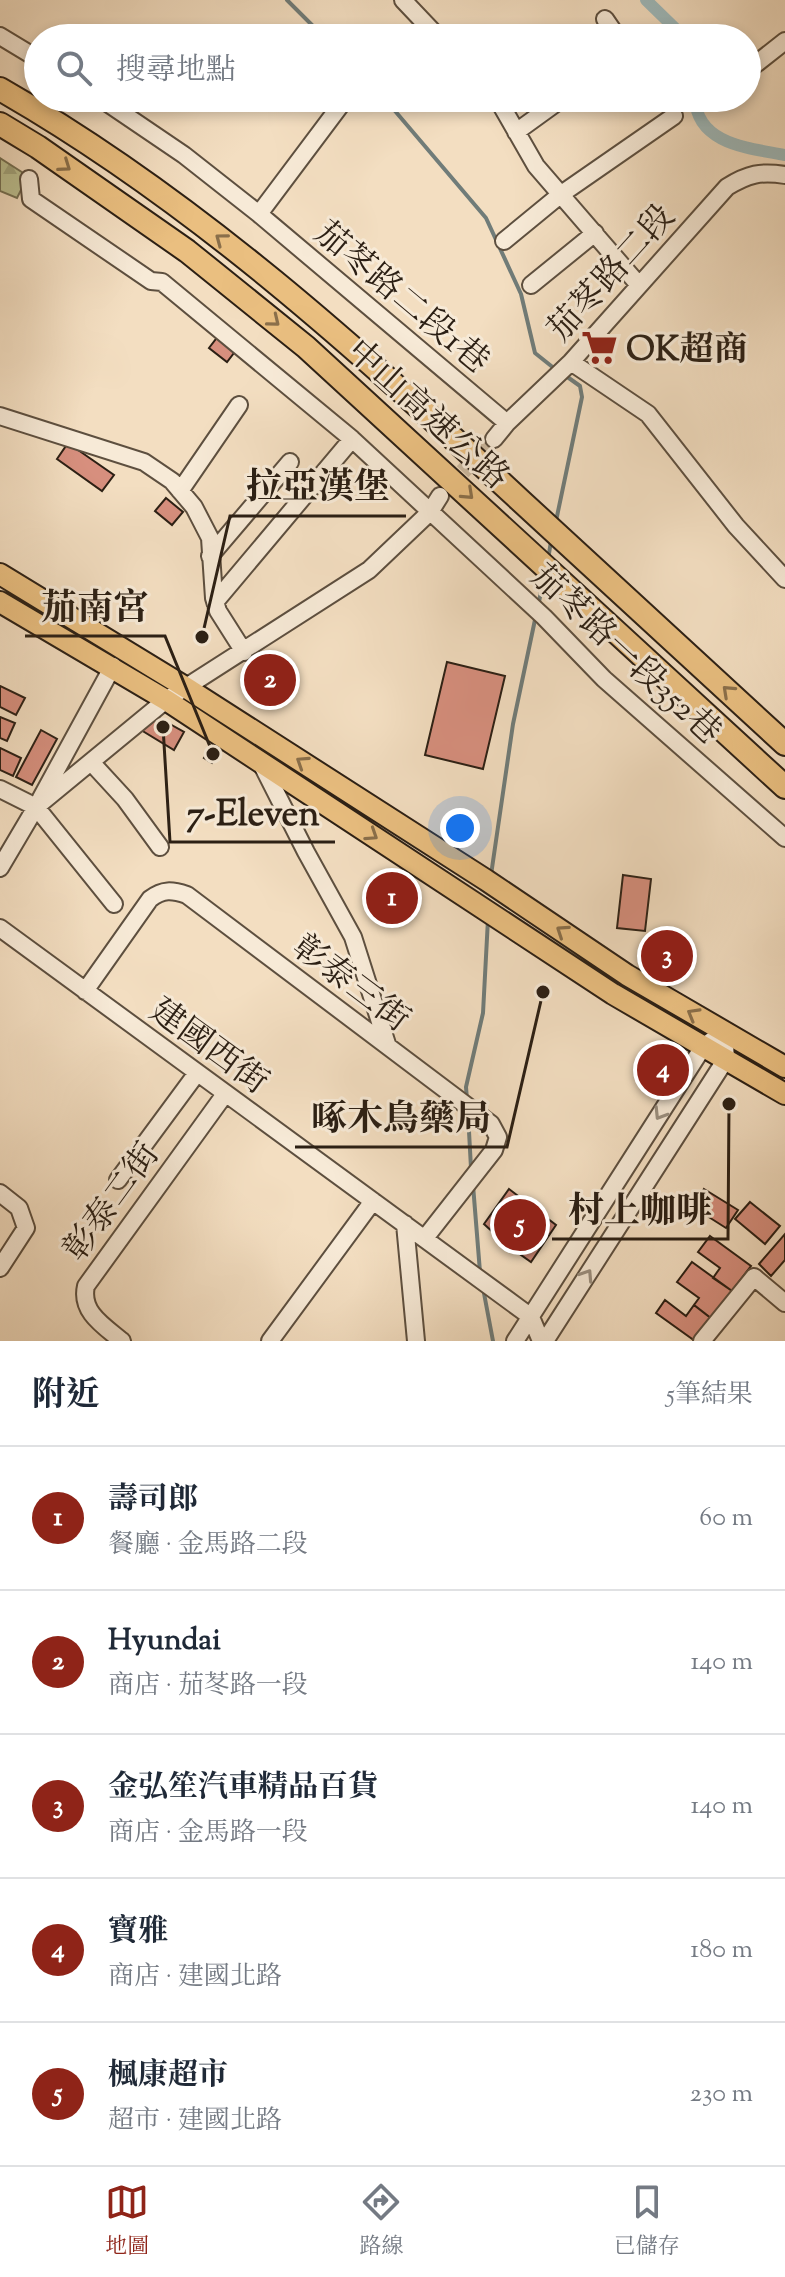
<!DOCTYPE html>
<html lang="zh-TW">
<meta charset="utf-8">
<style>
:root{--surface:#fff;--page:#f2f2f3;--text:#1f2937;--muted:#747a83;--line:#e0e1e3;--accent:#8f2418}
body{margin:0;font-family:"Sorts Mill Goudy","Noto Serif TC",serif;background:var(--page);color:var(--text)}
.you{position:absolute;left:460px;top:828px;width:28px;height:28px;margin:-20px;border:6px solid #fff;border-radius:50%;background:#1a73e8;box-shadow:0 0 0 12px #1a73e833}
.badge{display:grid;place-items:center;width:52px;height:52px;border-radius:50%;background:var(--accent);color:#fff;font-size:26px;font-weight:700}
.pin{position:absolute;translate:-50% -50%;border:4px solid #fff;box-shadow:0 2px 8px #0006}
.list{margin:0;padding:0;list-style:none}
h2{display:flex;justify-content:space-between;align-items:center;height:104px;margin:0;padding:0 32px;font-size:34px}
h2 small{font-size:26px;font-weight:400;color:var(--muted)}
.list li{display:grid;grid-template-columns:52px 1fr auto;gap:24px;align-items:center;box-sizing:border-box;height:144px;padding:0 32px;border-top:2px solid var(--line)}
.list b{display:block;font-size:30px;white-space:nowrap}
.list p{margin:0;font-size:26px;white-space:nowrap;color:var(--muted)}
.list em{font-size:26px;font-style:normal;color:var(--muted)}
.icon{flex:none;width:44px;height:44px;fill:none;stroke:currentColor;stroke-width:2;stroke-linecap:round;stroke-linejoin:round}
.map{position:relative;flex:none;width:785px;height:1341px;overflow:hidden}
.search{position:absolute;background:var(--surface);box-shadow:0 4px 12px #0003;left:24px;right:24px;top:24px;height:88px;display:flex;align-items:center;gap:20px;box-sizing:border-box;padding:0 28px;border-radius:44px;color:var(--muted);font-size:30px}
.sheet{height:824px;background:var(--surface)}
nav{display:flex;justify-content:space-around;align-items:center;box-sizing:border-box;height:112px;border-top:2px solid var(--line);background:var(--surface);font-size:22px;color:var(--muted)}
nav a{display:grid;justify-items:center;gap:4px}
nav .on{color:var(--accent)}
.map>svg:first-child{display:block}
.forest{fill:url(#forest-firs);stroke:#747053;stroke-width:2}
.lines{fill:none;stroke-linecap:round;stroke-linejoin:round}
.stream{stroke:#707c79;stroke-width:4}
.canal{stroke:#9ebabc;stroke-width:12}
.building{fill:#d78f7e;stroke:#2b1f14;stroke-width:2}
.minor-tunnel{stroke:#cbb89e;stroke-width:16;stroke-dasharray:16 8;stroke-linecap:butt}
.minor-casing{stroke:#5d4f3f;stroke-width:20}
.major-casing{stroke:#2b1f14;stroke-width:24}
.highway-casing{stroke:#2b1f14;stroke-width:26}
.minor{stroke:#f7ead7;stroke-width:16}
.major{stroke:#eabf80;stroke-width:20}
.highway{stroke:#eabf80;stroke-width:22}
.oneway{stroke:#8a6f4a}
.oneway2{stroke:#9b8f7f}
.labels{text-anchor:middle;stroke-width:6;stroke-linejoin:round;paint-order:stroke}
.street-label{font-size:34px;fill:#2b1f14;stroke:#f7ead7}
.poi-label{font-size:34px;font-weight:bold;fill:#2b1f14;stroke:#f7ead7;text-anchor:start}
.leader{fill:none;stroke:#2b1f14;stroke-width:3}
.callout-dot{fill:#2b1f14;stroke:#f7ead7;stroke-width:3}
.callout-label{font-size:36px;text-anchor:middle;font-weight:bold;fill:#2b1f14;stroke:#f7ead7;stroke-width:6;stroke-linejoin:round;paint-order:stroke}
</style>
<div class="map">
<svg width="785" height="1341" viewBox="0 0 785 1341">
<defs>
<pattern id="forest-firs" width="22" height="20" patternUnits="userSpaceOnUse" patternTransform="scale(2)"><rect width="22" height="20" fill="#bcc192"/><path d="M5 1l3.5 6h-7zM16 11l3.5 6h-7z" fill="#a2a57d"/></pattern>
</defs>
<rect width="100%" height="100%" fill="#f3dec1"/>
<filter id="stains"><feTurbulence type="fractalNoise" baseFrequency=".0025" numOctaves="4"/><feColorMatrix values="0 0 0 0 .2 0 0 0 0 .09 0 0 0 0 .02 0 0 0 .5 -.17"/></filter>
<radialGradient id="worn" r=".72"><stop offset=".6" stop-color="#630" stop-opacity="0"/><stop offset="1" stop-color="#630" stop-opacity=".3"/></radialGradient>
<!-- forest -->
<path class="forest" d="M 0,158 L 28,176 L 17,198 L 0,191 Z"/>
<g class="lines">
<!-- stream -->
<path class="stream" d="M 287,0 L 325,38
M 384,98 L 486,218 L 521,294 L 535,353 L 555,369
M 556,521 L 582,397 L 580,386 L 566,376
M 548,560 L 551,541
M 538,607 L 544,576
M 491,875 L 513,724 L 536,615
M 467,1100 L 466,1087 L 483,1013 L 488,919
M 468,1113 L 471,1168
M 473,1185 L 480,1272
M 483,1288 L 493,1341"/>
<!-- canal -->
<path class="canal" d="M 646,0 L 685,38
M 695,98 C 697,145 750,148 785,155"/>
</g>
<!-- building -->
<path class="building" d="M 219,335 L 237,349 L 227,362 L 209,348 Z
M 68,443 L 114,475 L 102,491 L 57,459 Z
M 166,498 L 183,512 L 172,525 L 155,511 Z
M 447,662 L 505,676 L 483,769 L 425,755 Z
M 0,686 L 25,698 L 16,715 L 0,707 Z
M 0,717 L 15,723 L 7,741 L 0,738 Z
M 159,718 L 184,732 L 174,750 L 141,730 Z
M 41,730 L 57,739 L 32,785 L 16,777 Z
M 214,745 L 221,750 L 212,763 L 204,758 Z
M 0,748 L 21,758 L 13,776 L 0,770 Z
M 623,875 L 651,879 L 645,931 L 617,928 Z
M 509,1189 L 556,1225 L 531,1262 L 507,1245 L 484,1224 Z
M 704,1189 L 738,1210 L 726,1228 L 693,1207 Z
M 750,1202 L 780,1226 L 765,1244 L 735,1219 Z
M 785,1234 L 785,1260 L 771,1276 L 759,1264 Z
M 710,1236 L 751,1266 L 732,1291 L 713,1278 L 720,1268 L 698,1252 Z
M 692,1262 L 732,1291 L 712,1319 L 694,1305 L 699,1298 L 677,1282 Z
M 665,1300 L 686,1316 L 694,1305 L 712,1319 L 695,1341 L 656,1313 Z"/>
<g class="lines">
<!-- minor-tunnel -->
<path class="minor-tunnel" d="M 446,489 L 494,439"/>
<defs>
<path id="minor" d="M 403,0 L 439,38
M 605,19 L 618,38
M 0,36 L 38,59
M 747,71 L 785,41
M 100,98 L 184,155 L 259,214 L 507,423
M 497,98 L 536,166 L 638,284
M 516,132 L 563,98
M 29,179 L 31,199 L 151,281 L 162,282 L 352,439 L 544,617 L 604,679 L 785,838
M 259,214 L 346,98
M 504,241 L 560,195 L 674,116
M 531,285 L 595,233
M 571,362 L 648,414 L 736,526 L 785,579
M 0,416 L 144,462 L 172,481 L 194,507 L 210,538 L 214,598 L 218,611 L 244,652
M 494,439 L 507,423 L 571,362 L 727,187 C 748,174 761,171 785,175
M 180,491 L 239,405
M 210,556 L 290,462
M 215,602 L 352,439
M 91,762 L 125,799 L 160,847
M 261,763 L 306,852 L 353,937 L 387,1044
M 0,789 L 36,807 L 114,904
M 41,798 L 113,666
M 0,868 L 36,807 L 166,700 L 369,570 L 430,512 L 440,496
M 0,928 L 523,1311 L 531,1317 L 541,1341
M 85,991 L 150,899 C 163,889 172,890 187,895 L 491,1124 L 498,1137 L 494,1150 L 425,1238
M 118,1180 L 197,1073
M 0,1193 L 19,1208 L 26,1228 L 0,1268
M 405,1224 L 416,1341
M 122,1341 C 104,1326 80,1312 86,1286 L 225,1094
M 270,1341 L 373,1201
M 515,1341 L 703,1047 L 724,1031
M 545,1341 L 726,1059 L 724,1031
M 702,1341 L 754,1277 L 785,1303"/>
<path id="major" d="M 0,574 L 185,687 L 486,880 L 627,975 L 785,1067
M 0,602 L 166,700 L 613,994 L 785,1094"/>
<path id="highway" d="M 0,89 C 194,200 359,350 522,502 C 609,583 697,663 785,744
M 0,124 L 38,147 L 187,251 L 306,347 L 785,787"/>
</defs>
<!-- minor casing -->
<use href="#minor" class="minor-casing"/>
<!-- major casing -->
<use href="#major" class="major-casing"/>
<!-- highway casing -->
<use href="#highway" class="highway-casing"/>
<!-- minor -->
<use href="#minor" class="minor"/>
<!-- major -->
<use href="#major" class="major"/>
<!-- highway -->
<use href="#highway" class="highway"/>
</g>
<!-- one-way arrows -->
<defs><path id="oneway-chevron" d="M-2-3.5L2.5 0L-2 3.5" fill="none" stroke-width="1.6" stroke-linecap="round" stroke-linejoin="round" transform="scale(2)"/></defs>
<g class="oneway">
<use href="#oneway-chevron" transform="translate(65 166) rotate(35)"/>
<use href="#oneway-chevron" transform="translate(221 239) rotate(-143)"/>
<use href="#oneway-chevron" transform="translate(274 321) rotate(39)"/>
<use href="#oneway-chevron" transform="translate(468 494) rotate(43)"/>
<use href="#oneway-chevron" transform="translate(728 691) rotate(-137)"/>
<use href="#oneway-chevron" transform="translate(302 762) rotate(-147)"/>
<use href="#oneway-chevron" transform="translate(372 835) rotate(33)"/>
<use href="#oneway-chevron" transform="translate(562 931) rotate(-146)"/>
<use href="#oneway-chevron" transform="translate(693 1014) rotate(-150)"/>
</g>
<g class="oneway2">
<use href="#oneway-chevron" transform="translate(660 1114) rotate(122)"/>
<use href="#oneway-chevron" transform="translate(587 1275) rotate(-57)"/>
</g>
<!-- icons -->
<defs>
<symbol id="supermarket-bare" viewBox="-9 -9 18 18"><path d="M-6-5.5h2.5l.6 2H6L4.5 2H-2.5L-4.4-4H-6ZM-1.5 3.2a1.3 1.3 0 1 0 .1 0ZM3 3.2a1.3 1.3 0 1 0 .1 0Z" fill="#8f2418" stroke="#f7ead7" stroke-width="2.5" paint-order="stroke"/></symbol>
</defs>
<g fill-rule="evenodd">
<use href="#supermarket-bare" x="574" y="322" width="51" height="51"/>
</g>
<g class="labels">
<!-- street labels -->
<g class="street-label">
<text transform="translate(610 272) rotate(-48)" y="12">茄苳路二段</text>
<text transform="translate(403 296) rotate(40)" y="12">茄苳路二段1巷</text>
<text transform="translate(429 413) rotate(42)" y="12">中山高速公路</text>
<text transform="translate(627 653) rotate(43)" y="12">茄苳路一段352巷</text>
<text transform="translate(352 982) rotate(37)" y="12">彰泰三街</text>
<text transform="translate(210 1045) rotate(36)" y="12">建國西街</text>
<text transform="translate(110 1201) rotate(-54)" y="12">彰泰二街</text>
</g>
<!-- poi labels -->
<g class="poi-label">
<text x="626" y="360">OK超商</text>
</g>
</g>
<!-- callouts -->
<path class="leader" d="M202 637L230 516H406M213 754L165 636H25M163 727L170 842H335M543 992L507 1147H295M729 1104L728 1239H552"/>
<g class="callout-dot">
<circle cx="202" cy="637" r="8"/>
<circle cx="213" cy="754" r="8"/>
<circle cx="163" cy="727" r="8"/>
<circle cx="543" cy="992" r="8"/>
<circle cx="729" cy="1104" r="8"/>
</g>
<g class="callout-label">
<text x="318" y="498">拉亞漢堡</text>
<text x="95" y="619">茄南宮</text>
<text x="253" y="825">7-Eleven</text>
<text x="401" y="1130">啄木鳥藥局</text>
<text x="640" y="1222">村上咖啡</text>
</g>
<rect width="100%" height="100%" filter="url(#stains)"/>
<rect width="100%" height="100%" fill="url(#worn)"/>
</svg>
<div class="you"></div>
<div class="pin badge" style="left:392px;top:898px">1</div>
<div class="pin badge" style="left:270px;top:680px">2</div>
<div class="pin badge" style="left:667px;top:956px">3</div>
<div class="pin badge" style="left:663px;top:1070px">4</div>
<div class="pin badge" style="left:520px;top:1225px">5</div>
<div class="search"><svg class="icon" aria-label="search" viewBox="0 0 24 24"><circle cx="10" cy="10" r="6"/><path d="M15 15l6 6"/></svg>搜尋地點</div>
</div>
<section class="sheet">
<h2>附近<small>5筆結果</small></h2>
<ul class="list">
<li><span class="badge">1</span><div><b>壽司郎</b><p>餐廳 · 金馬路二段</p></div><em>60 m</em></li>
<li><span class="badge">2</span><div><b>Hyundai</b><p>商店 · 茄苳路一段</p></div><em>140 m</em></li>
<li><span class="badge">3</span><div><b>金弘笙汽車精品百貨</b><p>商店 · 金馬路一段</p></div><em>140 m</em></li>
<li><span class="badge">4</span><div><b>寶雅</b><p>商店 · 建國北路</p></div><em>180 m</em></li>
<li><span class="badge">5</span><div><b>楓康超市</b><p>超市 · 建國北路</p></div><em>230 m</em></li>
</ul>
</section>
<nav>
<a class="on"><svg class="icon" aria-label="map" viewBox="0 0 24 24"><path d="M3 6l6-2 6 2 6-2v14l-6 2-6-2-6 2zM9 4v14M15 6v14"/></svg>地圖</a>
<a><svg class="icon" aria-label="directions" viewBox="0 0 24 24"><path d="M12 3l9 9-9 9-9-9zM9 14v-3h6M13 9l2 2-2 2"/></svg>路線</a>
<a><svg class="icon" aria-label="saved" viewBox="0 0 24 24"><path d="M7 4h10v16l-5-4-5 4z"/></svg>已儲存</a>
</nav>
